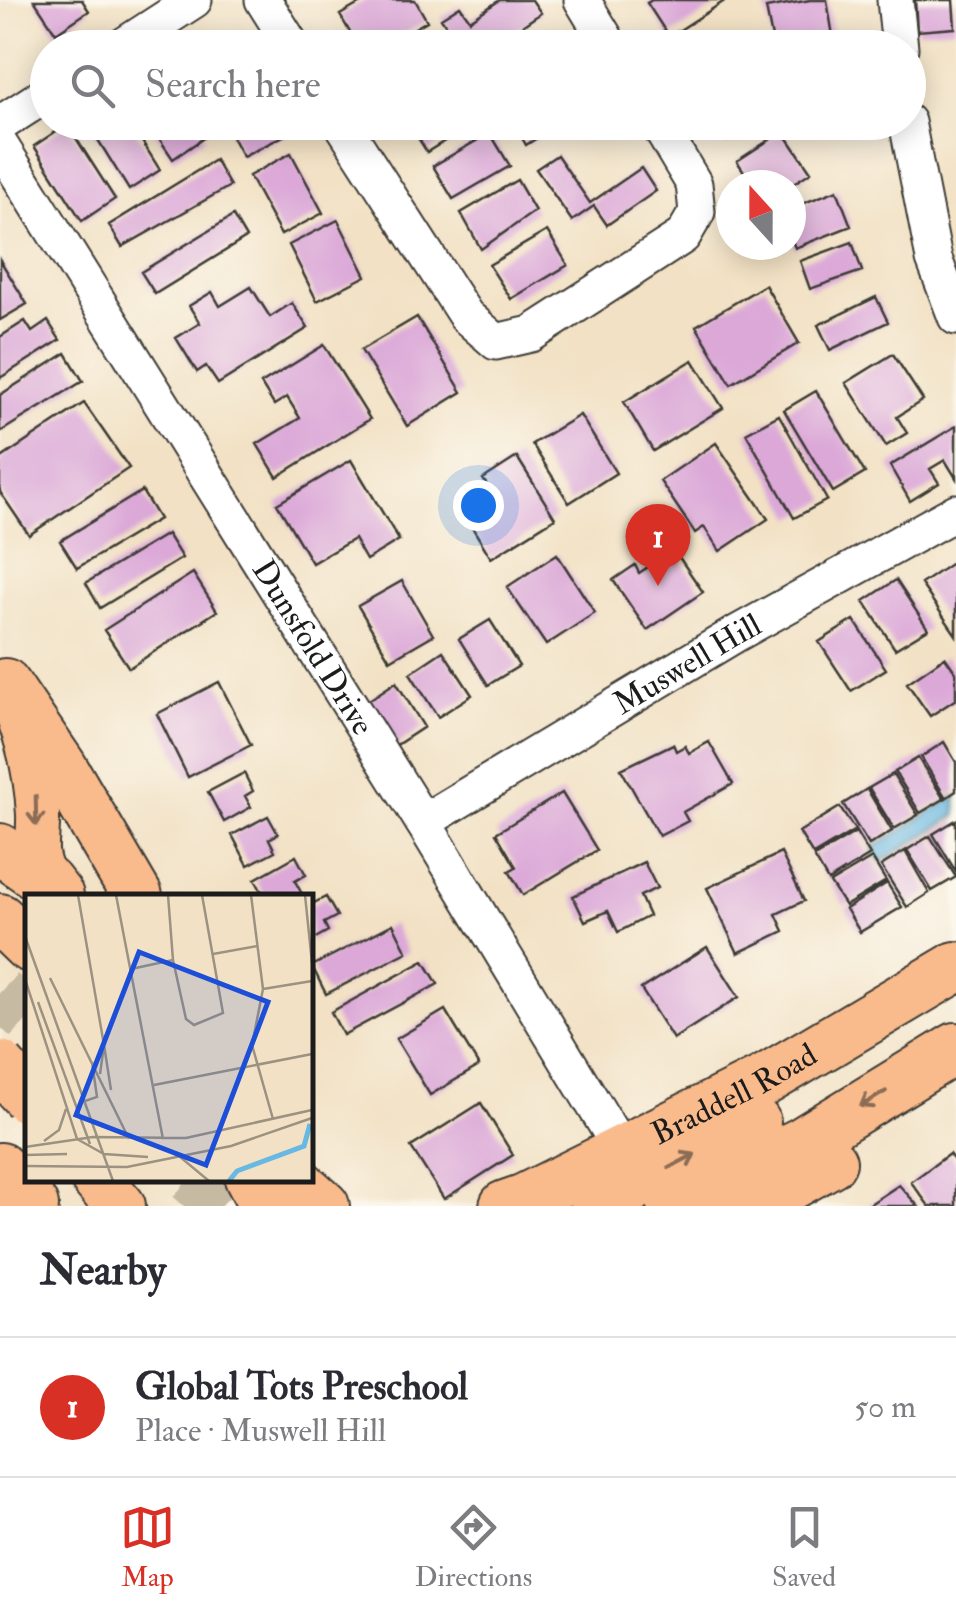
<!DOCTYPE html>
<meta charset="utf-8">
<style>
:root{--surface:#fff;--page:#f7f7f7;--text:#2b2b33;--muted:#7c7c81;--line:#e1e1e2;--accent:#d93025}
body{margin:0;font-family:"IM FELL Double Pica",serif;background:var(--page);color:var(--text)}
.compass{position:absolute;left:716px;top:170px;width:90px;height:90px;border-radius:50%;background:var(--surface);box-shadow:0 5px 25px #0003;rotate:339deg}
.you{position:absolute;left:478px;top:505px;width:35px;height:35px;margin:-25px;border:8px solid #fff;border-radius:50%;background:#1a73e8;box-shadow:0 0 0 15px #1a73e833}
.badge{display:grid;place-items:center;width:65px;height:65px;border-radius:50%;background:var(--accent);color:#fff;font-size:32px;font-weight:700}
.pin{position:absolute;translate:-50% -82px;filter:drop-shadow(0 2px 5px #0008)}
.pin::after{content:'';position:absolute;top:52px;width:35px;height:30px;background:inherit;clip-path:polygon(0 0,100% 0,50% 100%)}
.list{margin:0;padding:0;list-style:none}
h2{display:flex;justify-content:space-between;align-items:center;height:130px;margin:0;padding:0 40px;font-size:42px}
h2 small{font-size:32px;font-weight:400;color:var(--muted)}
.list li{display:grid;grid-template-columns:65px 1fr auto;gap:30px;align-items:center;box-sizing:border-box;height:140px;padding:0 40px;border-top:2px solid var(--line)}
.list b{display:block;font-size:38px;white-space:nowrap}
.list p{margin:0;font-size:32px;white-space:nowrap;color:var(--muted)}
.list em{font-size:32px;font-style:normal;color:var(--muted)}
.icon{flex:none;width:55px;height:55px;fill:none;stroke:currentColor;stroke-width:2;stroke-linecap:round;stroke-linejoin:round}
.map{position:relative;flex:none;width:956px;height:1206px;overflow:hidden}
.search{position:absolute;background:var(--surface);box-shadow:0 5px 25px #0003;left:30px;right:30px;top:30px;height:110px;display:flex;align-items:center;gap:25px;box-sizing:border-box;padding:0 35px;border-radius:55px;color:var(--muted);font-size:38px}
.sheet{height:270px;background:var(--surface)}
nav{display:flex;justify-content:space-around;align-items:center;box-sizing:border-box;height:140px;border-top:2px solid var(--line);background:var(--surface);font-size:28px;color:var(--muted)}
nav a{display:grid;justify-items:center;gap:5px}
nav .on{color:var(--accent)}
.map>svg:first-child{display:block}
.water{fill:#67b8e2;stroke:#426a7f;stroke-width:2.5}
.building{fill:#dba8d8}
.lines{fill:none;stroke-linecap:round;stroke-linejoin:round}
.highway-tunnel{stroke:#c7baa2;stroke-width:50;stroke-dasharray:50 25;stroke-linecap:butt}
.minor-casing{stroke:#3c3a35;stroke-width:39}
.major-casing{stroke:#3c3a35;stroke-width:46}
.highway-casing{stroke:#3c3a35;stroke-width:54}
.minor{stroke:#fff;stroke-width:35}
.major{stroke:#fabb8c;stroke-width:42}
.highway{stroke:#fabb8c;stroke-width:50}
.highway-bridge-casing{stroke:#3c3a35;stroke-width:54;stroke-linecap:butt}
.highway-bridge{stroke:#fabb8c;stroke-width:50}
.oneway{stroke:#8b6c54}
.labels{text-anchor:middle;stroke-width:9;stroke-linejoin:round;paint-order:stroke}
.street-label{font-size:32px;fill:#1c1c1c;stroke:#fbf7ec}
.inset-river{fill:none;stroke:#67b8e2;stroke-width:5}
.inset-road{fill:none;stroke:#9c9281;stroke-width:2.5}
.view{fill:#1d4ed8;fill-opacity:0.15;stroke:#1d4ed8;stroke-width:5}
.inset-edge{fill:none;stroke:#1c1c1c;stroke-width:5}
</style>
<div class="map">
<svg width="956" height="1206" viewBox="0 0 956 1206">
<rect width="100%" height="100%" fill="#fbf7ec"/>
<filter id="ink" filterUnits="userSpaceOnUse"><feTurbulence type="fractalNoise" baseFrequency=".01" numOctaves="2"/><feDisplacementMap in="SourceGraphic" scale="20" xChannelSelector="R" yChannelSelector="G"/><feConvolveMatrix kernelMatrix="1 2 1 2 8 2 1 2 1" color-interpolation-filters="sRGB"/></filter>
<filter id="wash" filterUnits="userSpaceOnUse"><feTurbulence type="fractalNoise" baseFrequency=".0048" numOctaves="4" result="noise"/><feDisplacementMap in="SourceGraphic" scale="40" xChannelSelector="R" yChannelSelector="G"/><feGaussianBlur stdDeviation="2.25" result="paint"/><feColorMatrix in="noise" values="0 0 0 0 0 0 0 0 0 0 0 0 0 0 0 0 0 1.4 0 .05"/><feComposite in="paint" operator="in"/></filter>
<g filter="url(#wash)">
<rect width="100%" height="100%" fill="#f2e1c4"/>
<!-- water -->
<path class="water" d="M 956,796 L 956,816 L 881,862 L 872,848 Z"/>
<g id="blocks">
<!-- building -->
<path class="building" d="M 34,0 L 82,0 L 89,11 L 56,33 Z
M 366,0 L 415,0 L 427,21 L 380,48 L 359,48 L 340,15 Z
M 500,0 L 532,0 L 541,13 L 490,48 L 461,48 L 441,18 L 460,6 L 470,20 Z
M 652,0 L 726,0 L 669,37 L 647,3 Z
M 810,0 L 827,0 L 835,48 L 774,48 L 766,8 Z
M 915,0 L 953,0 L 955,28 L 917,31 Z
M 87,122 L 130,122 L 160,170 L 129,190 Z
M 148,122 L 195,122 L 205,137 L 173,159 Z
M 224,122 L 283,122 L 289,133 L 243,157 Z
M 408,122 L 475,122 L 427,152 Z
M 513,122 L 562,122 L 526,145 Z
M 717,122 L 756,122 L 729,141 Z
M 67,124 L 115,199 L 82,221 L 34,146 Z
M 783,131 L 811,172 L 791,185 L 753,185 L 737,161 Z
M 490,133 L 510,166 L 453,199 L 433,166 Z
M 291,153 L 323,213 L 281,235 L 249,176 Z
M 557,155 L 590,203 L 641,168 L 656,191 L 607,225 L 594,206 L 572,221 L 536,169 Z
M 215,160 L 230,186 L 122,247 L 109,225 Z
M 517,180 L 535,211 L 481,249 L 461,213 Z
M 837,190 L 851,226 L 795,248 L 791,238 L 791,208 Z
M 233,216 L 246,238 L 155,294 L 141,272 Z
M 338,220 L 366,276 L 317,301 L 289,245 Z
M 547,231 L 568,265 L 511,299 L 489,265 Z
M 852,242 L 862,271 L 810,289 L 800,261 Z
M 0,260 L 27,304 L 0,320 Z
M 765,285 L 799,343 L 731,384 L 696,326 Z
M 251,287 L 270,317 L 292,303 L 308,328 L 218,384 L 206,366 L 197,372 L 176,338 L 200,323 L 189,306 L 212,292 L 220,306 Z
M 876,297 L 888,322 L 830,350 L 818,325 Z
M 417,317 L 462,392 L 407,426 L 361,350 Z
M 25,321 L 32,332 L 48,321 L 60,340 L 0,378 L 0,337 Z
M 324,345 L 370,419 L 277,477 L 257,444 L 300,418 L 287,397 L 274,405 L 261,384 Z
M 66,353 L 83,381 L 0,432 L 0,395 Z
M 893,354 L 923,400 L 897,417 L 907,433 L 886,446 L 846,383 Z
M 693,360 L 723,408 L 653,451 L 624,402 Z
M 816,391 L 865,473 L 833,492 L 784,410 Z
M 84,403 L 129,468 L 29,535 L 0,492 L 0,459 Z
M 580,415 L 616,473 L 569,503 L 532,444 Z
M 779,415 L 827,500 L 794,518 L 746,433 Z
M 956,426 L 956,478 L 945,460 L 930,469 L 939,483 L 910,501 L 890,466 Z
M 716,443 L 768,519 L 720,551 L 704,527 L 695,533 L 660,481 Z
M 517,457 L 555,518 L 491,558 L 459,506 L 489,488 L 483,479 Z
M 351,460 L 399,540 L 366,560 L 354,539 L 312,563 L 277,504 Z
M 142,491 L 159,519 L 77,568 L 60,541 Z
M 167,534 L 182,558 L 100,608 L 86,583 Z
M 674,550 L 703,592 L 647,630 L 613,580 L 635,565 L 639,573 Z
M 557,554 L 595,613 L 546,645 L 507,587 Z
M 956,560 L 956,635 L 921,584 Z
M 193,573 L 217,611 L 129,668 L 104,630 Z
M 896,580 L 928,629 L 895,649 L 864,601 Z
M 402,581 L 433,635 L 390,660 L 358,606 Z
M 490,620 L 519,666 L 488,685 L 459,639 Z
M 854,620 L 886,669 L 851,691 L 819,642 Z
M 443,651 L 472,695 L 438,717 L 410,673 Z
M 945,657 L 956,673 L 956,699 L 930,716 L 907,683 Z
M 219,682 L 251,745 L 188,777 L 157,714 Z
M 396,682 L 424,727 L 395,746 L 366,702 Z
M 709,742 L 733,784 L 683,812 L 688,821 L 659,836 L 621,769 L 673,744 L 676,751 L 685,746 L 689,753 Z
M 944,742 L 956,762 L 956,791 L 946,798 L 921,757 Z
M 918,758 L 944,799 L 920,813 L 895,772 Z
M 244,773 L 253,791 L 245,796 L 251,807 L 224,822 L 208,792 Z
M 893,774 L 918,815 L 894,829 L 869,788 Z
M 867,789 L 892,831 L 869,845 L 843,804 Z
M 562,793 L 597,850 L 523,895 L 509,871 L 516,867 L 496,833 Z
M 840,807 L 855,830 L 813,855 L 799,832 Z
M 268,816 L 278,834 L 269,839 L 275,851 L 248,865 L 232,835 Z
M 956,820 L 956,872 L 933,834 Z
M 856,832 L 870,855 L 828,881 L 814,857 Z
M 930,836 L 956,877 L 932,891 L 907,850 Z
M 905,851 L 929,893 L 907,907 L 881,866 Z
M 781,853 L 804,901 L 776,914 L 784,931 L 738,953 L 707,888 Z
M 296,856 L 306,875 L 295,881 L 303,896 L 264,896 L 255,879 Z
M 872,858 L 886,881 L 845,906 L 830,883 Z
M 644,862 L 657,888 L 640,896 L 649,916 L 618,932 L 608,911 L 585,921 L 573,896 Z
M 887,883 L 902,907 L 860,932 L 846,909 Z
M 326,897 L 337,916 L 324,923 L 328,931 L 310,941 L 310,905 Z
M 393,924 L 407,952 L 326,994 L 312,966 Z
M 707,947 L 739,997 L 673,1039 L 641,989 Z
M 424,961 L 438,984 L 343,1035 L 331,1012 Z
M 445,1010 L 479,1066 L 430,1095 L 396,1039 Z
M 481,1103 L 513,1155 L 444,1199 L 411,1147 Z
M 949,1154 L 956,1163 L 956,1206 L 929,1206 L 911,1182 Z
M 899,1185 L 918,1206 L 867,1206 Z"/>
</g>
</g>
<g filter="url(#ink)">
<use href="#blocks" fill-opacity="0" stroke="#3c3a35" stroke-width="2.5"/>
<g class="lines">
<!-- highway-tunnel -->
<path class="highway-tunnel" d="M 0,992 L 28,1019
M 190,1178 L 221,1206"/>
<defs>
<g id="minor">
<path d="M 263,0 L 293,48"/>
<path d="M 582,0 L 611,48"/>
<path d="M 895,0 L 900,48"/>
<path d="M 120,48 L 194,0"/>
<path d="M 341,122 L 466,316 L 496,342 L 531,334 L 683,236 L 697,212 L 694,184 L 657,122"/>
<path d="M 907,122 L 934,259 L 956,317"/>
<path d="M 0,124 L 48,93"/>
<path id="s1" d="M 0,145 L 423,822 L 622,1151"/>
<path id="s2" d="M 423,822 L 734,635 L 956,512"/>
</g>
<path id="major" d="M 17,714 C 29,746 36,779 38,814 C 39,846 31,850 47,882"/>
<g id="highway">
<path d="M 5,684 L 61,766 L 137,896"/>
<path d="M 0,849 L 47,882 L 58,896"/>
<path d="M 0,919 L 28,946"/>
<path d="M 0,1168 L 33,1206"/>
<path d="M 96,1178 L 120,1206"/>
<path d="M 250,1178 L 265,1206"/>
<path d="M 293,1178 L 324,1206"/>
<path id="s3" d="M 505,1206 L 525,1199 L 765,1080 L 956,967"/>
<path d="M 596,1206 L 755,1122"/>
<path d="M 673,1206 L 801,1143 L 956,1048"/>
<path d="M 753,1206 L 831,1162"/>
</g>
</defs>
<!-- minor casing -->
<use href="#minor" class="minor-casing"/>
<!-- major casing -->
<use href="#major" class="major-casing"/>
<!-- highway casing -->
<use href="#highway" class="highway-casing"/>
<!-- minor -->
<use href="#minor" class="minor"/>
<!-- major -->
<use href="#major" class="major"/>
<!-- highway -->
<use href="#highway" class="highway"/>
<defs>
<path id="highway-bridge" d="M 0,1066 L 28,1098"/>
</defs>
<!-- highway-bridge casing -->
<use href="#highway-bridge" class="highway-bridge-casing"/>
<!-- highway-bridge -->
<use href="#highway-bridge" class="highway-bridge"/>
</g>
<!-- one-way arrows -->
<defs><path id="oneway-shaft" d="M-6 0H5M1.5-3L5.5 0L1.5 3" fill="none" stroke-width="1.6" stroke-linecap="round" stroke-linejoin="round" transform="scale(2.5)"/></defs>
<g class="oneway">
<use href="#oneway-shaft" transform="translate(36 811) rotate(89)"/>
<use href="#oneway-shaft" transform="translate(873 1099) rotate(149)"/>
<use href="#oneway-shaft" transform="translate(682 1161) rotate(-28)"/>
</g>
</g>
<g class="labels">
<!-- street labels -->
<g class="street-label">
<text dy="11" stroke="none"><textPath href="#s1" startOffset="592">Dunsfold Drive</textPath></text>
<text dy="11" stroke="none"><textPath href="#s2" startOffset="308">Muswell Hill</textPath></text>
<text dy="11" stroke="none"><textPath href="#s3" startOffset="255">Braddell Road</textPath></text>
</g>
</g>
<!-- overview -->
<g transform="translate(25 894)">
<rect width="288" height="288" fill="#f2e1c4"/>
<path class="inset-river" d="M 204,287 L 212,277 L 279,252 L 285,230"/>
<path class="inset-road" d="M 53,1 L 79,151 L 75,180M 91,1 L 138,245M 143,1 L 148,66 L 161,125 L 169,131 L 198,119 L 177,1M 226,1 L 238,95 L 227,151 L 248,225M 280,1 L 287,69M 0,42 L 88,287M 188,60 L 232,52M 106,75 L 148,66M 25,84 L 104,245M 0,85 L 52,245 L 79,260 L 123,263M 238,95 L 287,87M 13,108 L 65,250M 79,151 L 86,196M 129,191 L 287,160M 57,208 L 72,203 L 67,168M 19,247 L 34,236 L 41,215M 0,253 L 68,243 L 161,244 L 287,216M 0,261 L 42,260M 154,262 L 184,287M 0,272 L 102,273 L 206,252 L 287,224"/>
<path class="view" d="M 114,58 L 243,108 L 181,271 L 51,221 Z"/>
<rect width="288" height="288" class="inset-edge"/>
</g>
</svg>
<svg class="compass" viewBox="-18 -18 36 36"><path d="M0-13l5 13h-10z" fill="#e53935"/><path d="M0 13l5-13h-10z" fill="#7c7c81"/></svg>
<div class="you"></div>
<div class="pin badge" style="left:658px;top:586px">1</div>
<div class="search"><svg class="icon" aria-label="search" viewBox="0 0 24 24"><circle cx="10" cy="10" r="6"/><path d="M15 15l6 6"/></svg>Search here</div>
</div>
<section class="sheet">
<h2>Nearby<small></small></h2>
<ul class="list">
<li><span class="badge">1</span><div><b>Global Tots Preschool</b><p>Place · Muswell Hill</p></div><em>50 m</em></li>
</ul>
</section>
<nav>
<a class="on"><svg class="icon" aria-label="map" viewBox="0 0 24 24"><path d="M3 6l6-2 6 2 6-2v14l-6 2-6-2-6 2zM9 4v14M15 6v14"/></svg>Map</a>
<a><svg class="icon" aria-label="directions" viewBox="0 0 24 24"><path d="M12 3l9 9-9 9-9-9zM9 14v-3h6M13 9l2 2-2 2"/></svg>Directions</a>
<a><svg class="icon" aria-label="saved" viewBox="0 0 24 24"><path d="M7 4h10v16l-5-4-5 4z"/></svg>Saved</a>
</nav>
